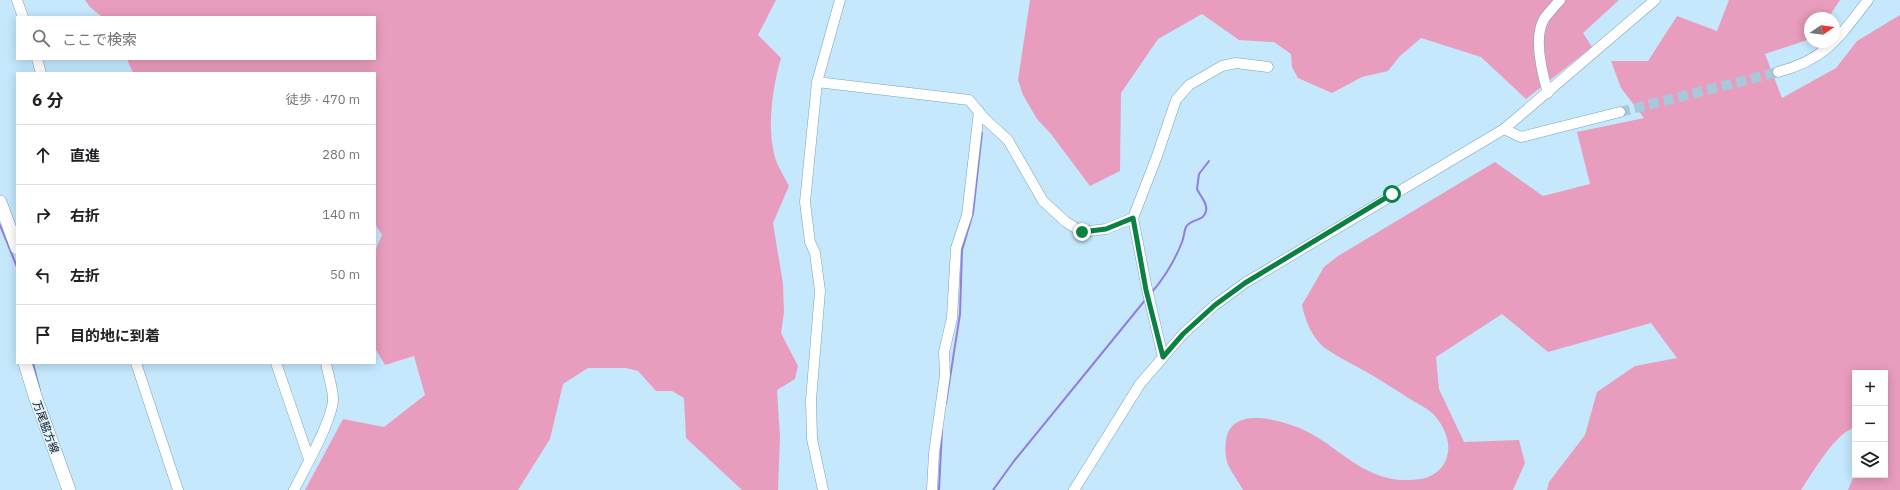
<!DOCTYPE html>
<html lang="ja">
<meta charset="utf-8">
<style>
:root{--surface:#fff;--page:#f6f6f6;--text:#202124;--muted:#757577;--line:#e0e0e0}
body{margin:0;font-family:"IBM Plex Sans","Noto Sans JP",sans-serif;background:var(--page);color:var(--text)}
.controls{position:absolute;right:12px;bottom:12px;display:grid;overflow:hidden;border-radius:0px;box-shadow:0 2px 10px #0003}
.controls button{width:36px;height:36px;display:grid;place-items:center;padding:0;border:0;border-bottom:1px solid var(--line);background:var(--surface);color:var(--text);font:20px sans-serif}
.compass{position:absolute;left:1804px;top:12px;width:36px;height:36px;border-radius:50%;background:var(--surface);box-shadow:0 2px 10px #0003;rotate:77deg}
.stop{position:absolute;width:12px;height:12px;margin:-9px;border:3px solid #0b8043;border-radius:50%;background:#fff}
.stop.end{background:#0b8043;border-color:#fff;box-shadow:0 1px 4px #0008}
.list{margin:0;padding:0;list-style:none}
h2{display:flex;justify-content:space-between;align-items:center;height:52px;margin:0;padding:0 16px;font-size:17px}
h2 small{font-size:13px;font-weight:400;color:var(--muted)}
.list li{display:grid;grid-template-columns:26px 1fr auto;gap:12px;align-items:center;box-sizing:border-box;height:60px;padding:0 16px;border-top:1px solid var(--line)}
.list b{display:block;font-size:15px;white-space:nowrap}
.list em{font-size:13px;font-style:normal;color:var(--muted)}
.icon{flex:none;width:22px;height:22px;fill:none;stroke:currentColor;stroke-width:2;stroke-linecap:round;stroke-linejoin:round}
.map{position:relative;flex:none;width:1900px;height:490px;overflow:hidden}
.search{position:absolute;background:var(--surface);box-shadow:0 2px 10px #0003;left:16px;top:16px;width:360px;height:44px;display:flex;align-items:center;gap:10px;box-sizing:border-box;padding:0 14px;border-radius:0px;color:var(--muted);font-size:15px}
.panel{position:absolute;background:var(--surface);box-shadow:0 2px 10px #0003;left:16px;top:72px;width:360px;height:292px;border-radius:0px}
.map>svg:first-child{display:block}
.green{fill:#e99dbe}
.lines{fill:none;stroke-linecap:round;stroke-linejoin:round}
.stream{stroke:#937de1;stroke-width:2}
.minor-tunnel{stroke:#a8c8db;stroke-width:10;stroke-dasharray:10 5;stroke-linecap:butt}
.minor-casing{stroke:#79a3ba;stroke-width:11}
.major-casing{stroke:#79a3ba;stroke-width:14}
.minor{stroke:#fff;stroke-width:10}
.major{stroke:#fff;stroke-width:13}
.route{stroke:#0b8043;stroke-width:5}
.labels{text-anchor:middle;stroke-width:3;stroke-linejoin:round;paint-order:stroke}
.street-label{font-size:11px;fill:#05151d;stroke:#e1f2fc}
</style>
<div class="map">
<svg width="1900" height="490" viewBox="0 0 1900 490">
<rect width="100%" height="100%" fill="#c5e8fc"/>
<!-- green -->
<path class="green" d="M 85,0 L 776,0 L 758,35 L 781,58 C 773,85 767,125 774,153 C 776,164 784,176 789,186 L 773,223 L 783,284 L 784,313 L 781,333 L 798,366 L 795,379 L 777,390 L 780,437 L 778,490 L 742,490 L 686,438 L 684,398 L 672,391 L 656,391 L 638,371 L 626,368 L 588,368 L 563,384 L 550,439 L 518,490 L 305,490 L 343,419 L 384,427 L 425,395 L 414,356 L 385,365 L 375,348 L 375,251 L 382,235 L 375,224 L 375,73 L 133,73 L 127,59 L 375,59 L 375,17 L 102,17 L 90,7 Z
M 1030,0 L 1619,0 L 1583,33 L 1592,47 L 1526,99 L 1481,57 L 1421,38 L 1400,56 L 1388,71 L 1362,77 L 1332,93 L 1298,78 L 1292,67 L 1291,54 L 1274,42 L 1239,40 L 1202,14 L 1158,39 L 1121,93 L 1120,171 L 1090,186 L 1051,134 L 1037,119 L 1023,95 L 1018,80 Z
M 1729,0 L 1840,0 L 1828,18 L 1810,18 L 1810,39 L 1765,54 L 1782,98 L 1836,68 L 1857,41 L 1900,15 L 1900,490 L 1848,490 L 1855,473 L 1855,475 L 1885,475 L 1885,373 L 1855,373 L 1855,428 C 1836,431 1812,474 1801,490 L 1547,490 L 1549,482 L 1585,435 L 1597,392 L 1635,366 L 1677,358 L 1651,323 L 1548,352 L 1502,314 L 1436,357 L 1439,389 L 1464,442 L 1519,440 L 1525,463 L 1513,490 L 1243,490 C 1239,482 1233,475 1229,467 C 1225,459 1225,449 1226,440 C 1231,407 1276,419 1297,427 C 1344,446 1365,490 1426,478 C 1438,473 1446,466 1448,452 C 1450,440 1443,425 1435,416 C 1429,409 1418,404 1410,399 C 1394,389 1378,378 1361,369 C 1349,362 1336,356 1325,348 C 1312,338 1305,320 1302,305 L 1324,267 L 1338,256 L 1495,162 L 1543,196 L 1590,184 L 1577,132 L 1644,118 L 1621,88 L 1611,61 L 1648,61 L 1677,16 L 1717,31 Z"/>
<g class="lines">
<!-- stream -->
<path class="stream" d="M 0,225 L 17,267
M 1152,292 C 1164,278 1175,260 1182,242 C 1184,238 1184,231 1186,227 C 1191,218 1204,222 1206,211 C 1208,203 1200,196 1197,189 L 1199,174 L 1209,161
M 33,363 L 40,391
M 946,403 L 960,314 L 962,250 L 973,213 L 982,133
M 939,490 L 942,429
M 993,490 L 1014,461 L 1146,299"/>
<!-- minor-tunnel -->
<path class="minor-tunnel" d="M 1620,112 L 1778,72"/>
<defs>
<path id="minor" d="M 17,0 L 23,17
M 37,59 L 41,73
M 1778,72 C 1827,59 1839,37 1868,0
M 817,82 L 969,100 L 985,119 L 1008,140 L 1043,201 L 1066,222 L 1082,232 L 1106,229 L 1133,218
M 1548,93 C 1542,73 1533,38 1544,19 C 1548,13 1555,6 1560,0
M 1504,129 L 1521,137 L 1620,112
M 1163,357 L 1147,289 L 1133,218 L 1157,156 L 1176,100 L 1189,85 L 1222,66 L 1236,63 L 1268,67
M 136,363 L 178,490
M 276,363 L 309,459
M 294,490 C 304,470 333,419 333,399 C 333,388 328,375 326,363
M 823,490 L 812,439 L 811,400 L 820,291 L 815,253 L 810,242 L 805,202 L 817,82 L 840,0
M 932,490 L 934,453 L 945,375 L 944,352 L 952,318 L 956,248 L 967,215 L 979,111
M 1074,490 L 1140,384 L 1183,334 L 1215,305 L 1245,283 L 1504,129 L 1655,0"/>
<path id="major" d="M 0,202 L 17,248
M 25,363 L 35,396 L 69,490"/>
</defs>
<!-- minor casing -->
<use href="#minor" class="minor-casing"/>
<!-- major casing -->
<use href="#major" class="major-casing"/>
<!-- minor -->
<use href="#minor" class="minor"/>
<!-- major -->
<use href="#major" class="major"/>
</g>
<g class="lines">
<!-- route -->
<path class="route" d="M 1082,232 L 1106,229 L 1133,218 L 1146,290 L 1163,357 L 1183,334 L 1215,305 L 1245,283 L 1392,194"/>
</g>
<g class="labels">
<!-- street labels -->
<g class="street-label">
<text transform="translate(46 427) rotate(70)" y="4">万尾脇方線</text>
</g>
</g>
</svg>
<div class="controls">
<button>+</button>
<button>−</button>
<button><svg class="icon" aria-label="layers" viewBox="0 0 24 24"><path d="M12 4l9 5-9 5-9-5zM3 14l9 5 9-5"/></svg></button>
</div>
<svg class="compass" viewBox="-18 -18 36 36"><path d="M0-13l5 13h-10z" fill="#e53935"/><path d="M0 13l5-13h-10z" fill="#757577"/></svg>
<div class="stop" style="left:1392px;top:194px"></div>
<div class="stop end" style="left:1082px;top:232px"></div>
<div class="search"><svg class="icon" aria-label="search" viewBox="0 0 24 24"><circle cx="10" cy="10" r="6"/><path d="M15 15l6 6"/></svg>ここで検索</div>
<section class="panel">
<h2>6 分<small>徒歩 · 470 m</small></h2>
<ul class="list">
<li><svg class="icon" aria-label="ahead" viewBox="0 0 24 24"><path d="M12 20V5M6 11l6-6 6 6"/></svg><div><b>直進</b></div><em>280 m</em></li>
<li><svg class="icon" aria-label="right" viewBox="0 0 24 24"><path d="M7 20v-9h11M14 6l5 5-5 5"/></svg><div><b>右折</b></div><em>140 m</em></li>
<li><svg class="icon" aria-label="left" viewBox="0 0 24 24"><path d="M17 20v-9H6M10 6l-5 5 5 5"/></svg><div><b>左折</b></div><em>50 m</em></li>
<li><svg class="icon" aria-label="arrive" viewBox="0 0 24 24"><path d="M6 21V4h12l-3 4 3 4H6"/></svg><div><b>目的地に到着</b></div></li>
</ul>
</section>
</div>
